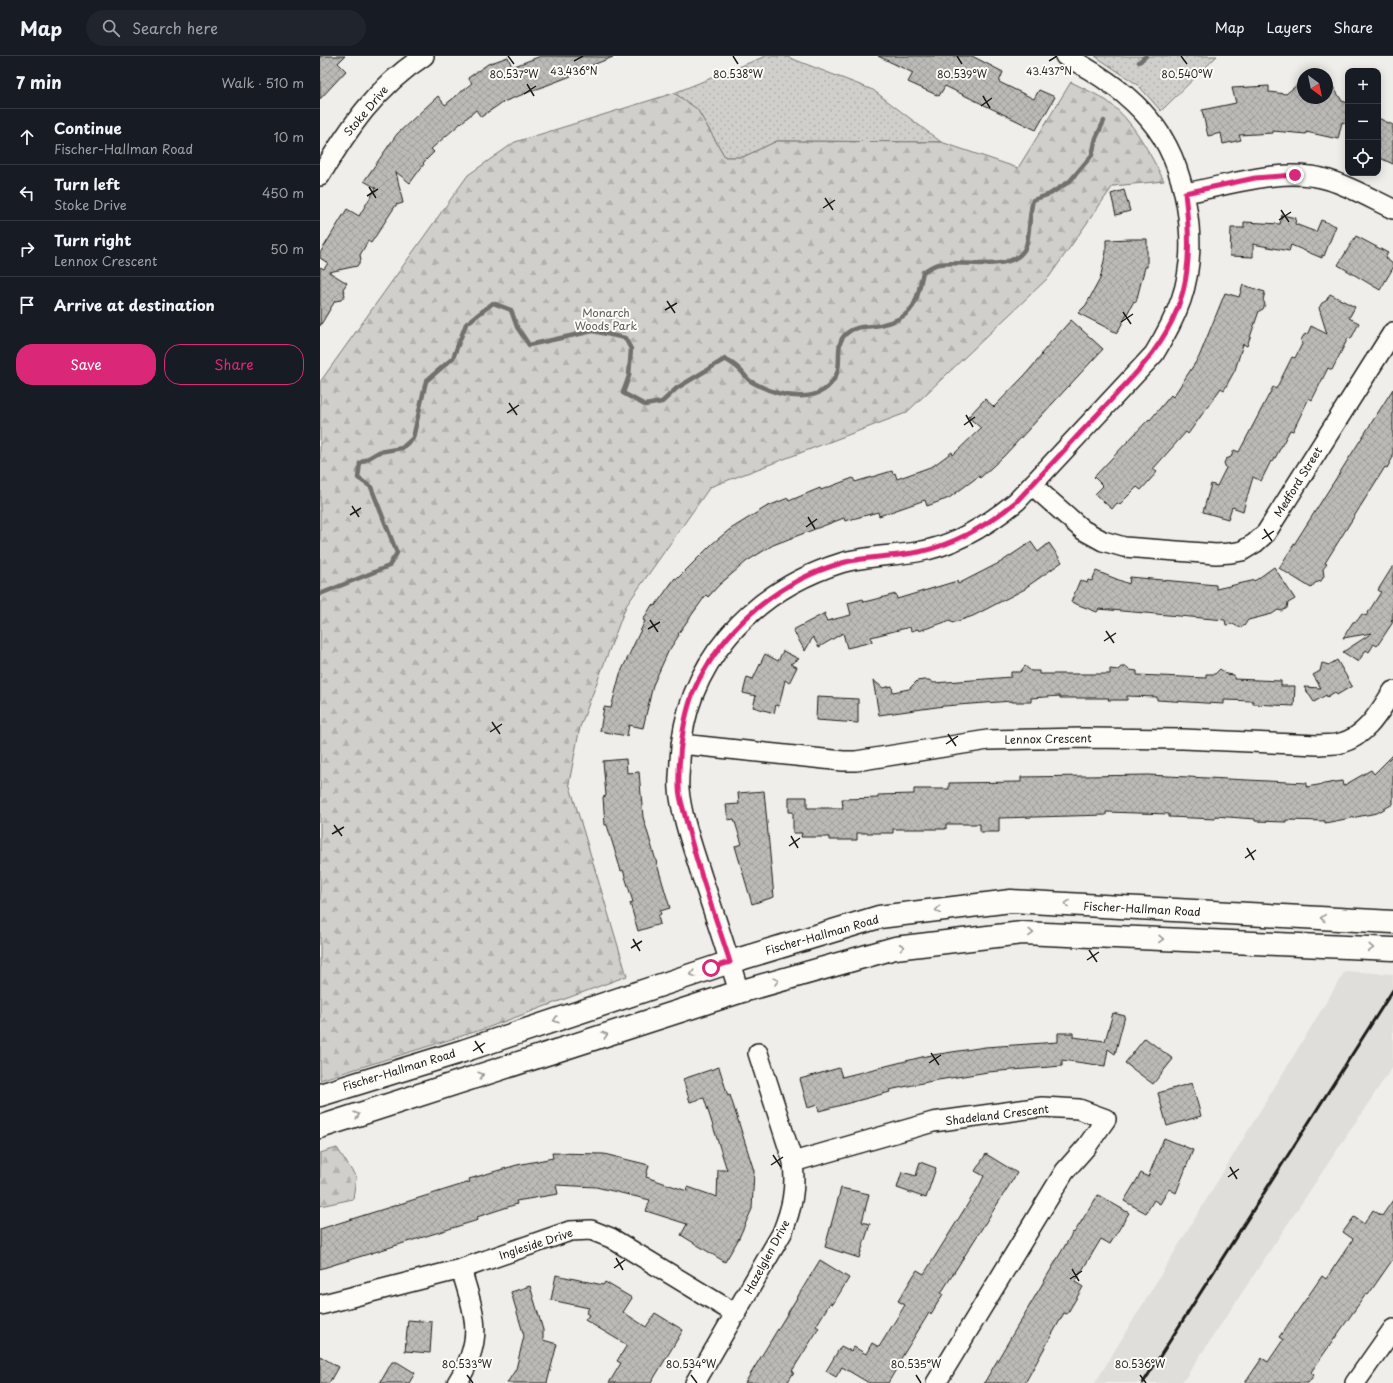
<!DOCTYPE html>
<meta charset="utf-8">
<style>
:root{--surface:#171b24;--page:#20242c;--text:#f1f3f6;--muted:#9ea1a6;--line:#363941;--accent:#db2777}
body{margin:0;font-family:"Playpen Sans",sans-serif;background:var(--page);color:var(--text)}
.controls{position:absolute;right:12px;top:12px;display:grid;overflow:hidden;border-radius:8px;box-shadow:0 2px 10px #0003}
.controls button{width:36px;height:36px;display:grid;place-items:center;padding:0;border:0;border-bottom:1px solid var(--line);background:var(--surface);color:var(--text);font:20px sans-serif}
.compass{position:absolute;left:977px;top:12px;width:36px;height:36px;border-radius:50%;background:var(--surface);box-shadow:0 2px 10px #0003;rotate:147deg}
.stop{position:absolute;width:12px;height:12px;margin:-9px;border:3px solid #db2777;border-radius:50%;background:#fff}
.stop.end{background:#db2777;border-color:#fff;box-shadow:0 1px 4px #0008}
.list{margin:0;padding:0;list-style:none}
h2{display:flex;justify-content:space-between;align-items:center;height:52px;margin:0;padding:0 16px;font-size:17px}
h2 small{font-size:13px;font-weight:400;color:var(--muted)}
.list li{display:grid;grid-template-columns:26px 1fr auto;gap:12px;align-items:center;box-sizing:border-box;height:56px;padding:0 16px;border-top:1px solid var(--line)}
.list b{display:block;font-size:15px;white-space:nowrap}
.list p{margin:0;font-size:13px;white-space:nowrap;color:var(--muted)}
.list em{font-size:13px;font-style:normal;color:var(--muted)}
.actions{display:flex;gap:8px;padding:12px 16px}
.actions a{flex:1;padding:9px 0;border:1px solid var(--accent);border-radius:16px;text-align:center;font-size:14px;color:var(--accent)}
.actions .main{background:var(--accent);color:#fff}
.icon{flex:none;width:22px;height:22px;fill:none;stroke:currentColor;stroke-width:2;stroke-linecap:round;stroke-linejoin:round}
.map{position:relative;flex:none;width:1073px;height:1327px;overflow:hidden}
header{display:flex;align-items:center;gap:24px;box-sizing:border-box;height:56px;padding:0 20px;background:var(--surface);border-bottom:1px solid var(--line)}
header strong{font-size:19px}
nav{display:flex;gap:22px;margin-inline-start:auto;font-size:14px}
.search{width:280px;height:36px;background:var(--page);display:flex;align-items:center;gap:10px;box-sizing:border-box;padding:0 14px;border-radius:22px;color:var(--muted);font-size:15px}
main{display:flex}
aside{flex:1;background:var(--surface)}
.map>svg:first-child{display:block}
.built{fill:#e0deda}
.grass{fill:url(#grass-dots);stroke:#767674}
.forest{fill:url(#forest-firs);stroke:#767674}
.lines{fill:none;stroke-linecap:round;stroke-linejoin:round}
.stream{stroke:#706f6d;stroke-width:4.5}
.building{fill:url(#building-cross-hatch);stroke:#1c1c1c}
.minor-casing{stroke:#1c1c1c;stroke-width:22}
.secondary-casing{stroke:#1c1c1c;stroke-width:25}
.minor{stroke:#fdfcf7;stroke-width:19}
.secondary{stroke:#fdfcf7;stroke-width:22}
.rail{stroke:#1c1c1c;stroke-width:3}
.oneway{stroke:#989794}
.route{stroke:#db2777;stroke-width:5}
.ticks{fill:none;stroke:#1c1c1c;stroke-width:1.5}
.labels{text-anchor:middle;stroke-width:4;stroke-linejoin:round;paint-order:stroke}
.street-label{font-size:11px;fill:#1c1c1c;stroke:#fdfcf7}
.park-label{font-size:11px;fill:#5b5b5a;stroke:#fdfcf7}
.ticks-label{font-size:10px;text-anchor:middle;fill:#1c1c1c;stroke:#fdfcf7;stroke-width:4;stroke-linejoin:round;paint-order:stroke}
</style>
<header>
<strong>Map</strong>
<div class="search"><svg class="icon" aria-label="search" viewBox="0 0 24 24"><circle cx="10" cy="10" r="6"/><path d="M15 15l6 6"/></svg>Search here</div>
<nav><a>Map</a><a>Layers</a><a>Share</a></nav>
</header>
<main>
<aside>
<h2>7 min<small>Walk · 510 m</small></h2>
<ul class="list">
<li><svg class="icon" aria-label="ahead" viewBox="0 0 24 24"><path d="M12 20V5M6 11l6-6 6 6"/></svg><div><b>Continue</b><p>Fischer-Hallman Road</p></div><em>10 m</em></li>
<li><svg class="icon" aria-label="left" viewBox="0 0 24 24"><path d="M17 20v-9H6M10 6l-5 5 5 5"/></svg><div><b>Turn left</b><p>Stoke Drive</p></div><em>450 m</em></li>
<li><svg class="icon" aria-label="right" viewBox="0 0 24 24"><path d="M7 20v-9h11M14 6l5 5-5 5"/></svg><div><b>Turn right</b><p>Lennox Crescent</p></div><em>50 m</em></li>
<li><svg class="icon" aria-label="arrive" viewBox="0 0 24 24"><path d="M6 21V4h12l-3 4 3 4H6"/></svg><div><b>Arrive at destination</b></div></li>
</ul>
<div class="actions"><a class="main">Save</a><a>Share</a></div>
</aside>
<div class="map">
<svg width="1073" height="1327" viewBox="0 0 1073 1327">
<defs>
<pattern id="grass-dots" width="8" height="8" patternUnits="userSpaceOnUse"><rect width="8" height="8" fill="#d0cfcc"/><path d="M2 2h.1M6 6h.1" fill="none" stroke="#b2b1af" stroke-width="1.8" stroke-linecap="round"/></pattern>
<pattern id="forest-firs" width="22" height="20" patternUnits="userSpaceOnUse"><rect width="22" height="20" fill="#d0cfcc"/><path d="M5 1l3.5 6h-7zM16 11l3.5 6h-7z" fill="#b2b1af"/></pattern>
<pattern id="building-cross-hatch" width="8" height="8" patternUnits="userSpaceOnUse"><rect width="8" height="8" fill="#bbbab6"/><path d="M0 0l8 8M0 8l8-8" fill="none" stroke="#a09f9c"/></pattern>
</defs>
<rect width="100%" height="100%" fill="#f0eeea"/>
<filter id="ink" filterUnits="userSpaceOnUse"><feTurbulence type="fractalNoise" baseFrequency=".025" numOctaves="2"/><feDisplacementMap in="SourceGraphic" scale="8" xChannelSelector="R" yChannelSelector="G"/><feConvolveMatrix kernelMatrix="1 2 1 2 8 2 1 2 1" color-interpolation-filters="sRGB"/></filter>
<g filter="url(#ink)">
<!-- built -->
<path class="built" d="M 1025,915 L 1073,918 L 1073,1010 L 862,1327 L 775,1327 Z"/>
<!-- grass -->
<path class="grass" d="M 446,0 L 465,0 L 553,34 L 621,86 L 457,85 L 423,101 L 405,101 L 377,53 L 354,37 Z
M 775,0 L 897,0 L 841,55 L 818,29 Z"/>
<!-- forest -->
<path class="forest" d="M 751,26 C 763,32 776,38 787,45 C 814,65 829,96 844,125 L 793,130 L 729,221 L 586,357 L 390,431 L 306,550 L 260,671 L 249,727 L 307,920 L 164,973 L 0,1024 L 0,326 L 148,119 L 195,86 L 354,37 L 377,53 L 405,101 L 423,101 L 457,85 L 621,86 L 698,112 Z
M 17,1092 L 36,1121 L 33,1143 L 0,1150 L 0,1097 Z"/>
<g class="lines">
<!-- stream -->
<path class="stream" d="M 819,6 L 826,0
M 0,538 L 69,510 L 77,497 L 51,431 L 38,422 L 40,407 L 59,396 L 82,392 L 93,382 L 106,325 L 133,302 L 146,268 L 173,247 L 191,254 L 197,271 L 209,289 L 273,275 L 305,282 L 311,293 L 309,320 L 303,337 L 325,349 L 342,346 L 357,332 L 405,303 C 410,306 415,309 419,313 C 424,317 427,324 432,326 C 459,341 503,352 517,317 C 522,304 514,287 527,277 C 535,270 545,271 553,270 C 559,270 565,267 571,266 C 598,257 597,240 603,216 C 608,213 614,208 620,208 C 643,204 696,218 706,190 C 710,177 709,158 713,144 L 730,138 L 750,125 L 772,99 L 776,82 L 784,65"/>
</g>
<!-- building -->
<path class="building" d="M 0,0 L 25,0 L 18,7 L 26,15 L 0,43 Z
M 221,0 L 293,1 L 250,18 L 251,20 L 183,46 L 161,61 L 156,54 L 111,93 L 114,96 L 103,107 L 104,108 L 90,127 L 76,116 L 83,147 L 76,149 L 51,187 L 48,185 L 40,199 L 41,204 L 37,210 L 9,216 L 27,227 L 23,233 L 25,239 L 21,244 L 15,245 L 0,270 L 0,211 L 4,213 L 8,207 L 0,202 L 0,197 L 27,153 L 39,160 L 56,132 L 44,125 L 77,78 L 118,40 L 125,49 L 152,27 L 148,22 L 168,8 L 188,1 L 192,11 Z
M 558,0 L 652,0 L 683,16 L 679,26 L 714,43 L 719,34 L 735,41 L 716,74 L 625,30 L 619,40 L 588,26 L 593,17 Z
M 1007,21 L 1022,45 L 1028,47 L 1028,69 L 1022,66 L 1018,83 L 986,76 L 986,78 L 953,75 L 953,77 L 919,79 L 921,84 L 903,88 L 901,77 L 888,80 L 882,54 L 916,47 L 912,32 L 949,30 L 949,36 L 966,38 L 983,24 L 983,42 L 1007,42 Z
M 1058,62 L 1073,69 L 1073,108 L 1058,101 Z
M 804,134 L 810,155 L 796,159 L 791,138 Z
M 962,159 L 976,162 L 975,168 L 996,176 L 1001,164 L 1016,170 L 1004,200 L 1002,199 L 1002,202 L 971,189 L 969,195 L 933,188 L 933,201 L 910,200 L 911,172 L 924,172 L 924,166 L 960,168 Z
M 1036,180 L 1068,197 L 1065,202 L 1073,208 L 1073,212 L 1060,234 L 1018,209 Z
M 810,183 L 827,183 L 827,211 L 825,211 L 816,246 L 814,245 L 797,277 L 758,257 L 766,249 L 780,223 L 786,196 L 786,184 Z
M 923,229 L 945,236 L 943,244 L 945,248 L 943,253 L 939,255 L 927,290 L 923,288 L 915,314 L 904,334 L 901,332 L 868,378 L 866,376 L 833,413 L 837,416 L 821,434 L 817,431 L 799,449 L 797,447 L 792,453 L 775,438 L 783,430 L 774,421 L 829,363 L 830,364 L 851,339 L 853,341 L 879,301 L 905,237 L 919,241 Z
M 1010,238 L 1035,251 L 1029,262 L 1039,267 L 1031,283 L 1028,282 L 1012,314 L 1008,312 L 992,344 L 989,342 L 973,375 L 970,374 L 953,406 L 951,405 L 941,425 L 933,421 L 923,455 L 912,451 L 908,463 L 883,456 L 891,428 L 897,430 L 906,412 L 904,407 L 906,403 L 911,401 L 914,394 L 919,396 L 953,331 L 956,333 L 972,301 L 975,302 L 982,288 L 981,284 L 984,279 L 988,277 L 991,270 L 1007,278 L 999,252 L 1002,247 L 1006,245 Z
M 751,264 L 783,293 L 684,400 L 660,422 L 659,420 L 629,442 L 607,450 L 605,444 L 559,460 L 558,456 L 525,465 L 524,462 L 453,489 L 427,505 L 399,529 L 388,541 L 386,539 L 358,578 L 359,579 L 348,596 L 333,629 L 323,672 L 309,669 L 307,680 L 280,675 L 284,651 L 291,652 L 300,618 L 325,565 L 323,564 L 332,549 L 335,550 L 355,522 L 357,523 L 392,488 L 409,474 L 446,451 L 468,442 L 469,445 L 500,432 L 501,434 L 533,422 L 535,426 L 572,415 L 573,418 L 575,417 L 577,423 L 613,410 L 632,396 L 633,399 L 661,372 L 648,361 L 665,343 L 674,351 L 705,319 L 722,299 L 721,298 L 726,292 Z
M 1073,333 L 1073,401 L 1067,412 L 1065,411 L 1005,507 L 1007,508 L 1003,513 L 1004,520 L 1001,525 L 995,527 L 991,532 L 959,512 Z
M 711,486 L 718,496 L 729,487 L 742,506 L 705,532 L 705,533 L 653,560 L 632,567 L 631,564 L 599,575 L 598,573 L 591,575 L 590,571 L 551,581 L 552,586 L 527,592 L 523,577 L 499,591 L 493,581 L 485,595 L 473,574 L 505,557 L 504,559 L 507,565 L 531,559 L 528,547 L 543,543 L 544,546 L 576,538 L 577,543 L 637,525 L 638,528 L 681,506 Z
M 1073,510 L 1073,561 L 1071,565 L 1073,563 L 1073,566 L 1057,590 L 1054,588 L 1049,596 L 1046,594 L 1038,606 L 1023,596 L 1052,577 L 1023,582 L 1033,566 L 1037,565 L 1042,558 L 1046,560 L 1061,536 L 1058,534 Z
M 954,511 L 975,543 L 968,547 L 967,552 L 962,555 L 958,554 L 952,558 L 928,564 L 924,570 L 918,571 L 913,568 L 906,569 L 905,564 L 779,553 L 777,556 L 751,546 L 760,524 L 767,527 L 768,524 L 772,525 L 776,515 L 809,528 L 810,521 L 896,529 L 896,533 L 936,524 Z
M 463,595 L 479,603 L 470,608 L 477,611 L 469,627 L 465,624 L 459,650 L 456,649 L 454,657 L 433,651 L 436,640 L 423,637 L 427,621 L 433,623 L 445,598 L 458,605 Z
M 1017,604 L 1032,630 L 1017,639 L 1015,636 L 1007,641 L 1006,639 L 994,646 L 984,631 L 1001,632 L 993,619 L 1000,615 L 1002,607 L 1009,609 Z
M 705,610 L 711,615 L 719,615 L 719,618 L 790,618 L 790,613 L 798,614 L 801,611 L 807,611 L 810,614 L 817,615 L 817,619 L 886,622 L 886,618 L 895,618 L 900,613 L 906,618 L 914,619 L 914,623 L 961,625 L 961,630 L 975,630 L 974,650 L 933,648 L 933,645 L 904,644 L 904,648 L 885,647 L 837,644 L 837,641 L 807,640 L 807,644 L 788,644 L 789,642 L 740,642 L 740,640 L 711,642 L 711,646 L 692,646 L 692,645 L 624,650 L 559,659 L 553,624 L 563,632 L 572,630 L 573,636 L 589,633 L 597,625 L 604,624 L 609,624 L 614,627 L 691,621 L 691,616 L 700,616 Z
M 497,641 L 538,643 L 538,667 L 496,664 Z
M 1073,699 L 1073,748 L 1057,757 L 1005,767 L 1005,765 L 966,764 L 966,766 L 935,765 L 935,763 L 895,760 L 895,763 L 849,761 L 849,758 L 786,756 L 786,759 L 679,762 L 679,776 L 660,776 L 660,768 L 626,768 L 626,773 L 573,773 L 573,777 L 537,777 L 537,784 L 509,784 L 509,781 L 481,781 L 482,777 L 473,777 L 473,756 L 469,756 L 469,741 L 487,741 L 487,752 L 523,752 L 522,743 L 558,742 L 558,739 L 594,738 L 594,733 L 629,733 L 629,727 L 701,726 L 701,721 L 828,719 L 987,727 L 986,731 L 1022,725 L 1023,730 L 1051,714 L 1054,718 Z
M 306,703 L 307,717 L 319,716 L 323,761 L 350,852 L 340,855 L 341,858 L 338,860 L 340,868 L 318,875 L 310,847 L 313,846 L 303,814 L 301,815 L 287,769 L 285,769 L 283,741 L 286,740 L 283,705 Z
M 444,735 L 454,841 L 432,848 L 415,790 L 422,788 L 414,763 L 408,764 L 406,749 L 419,748 L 418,737 Z
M 793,957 L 805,960 L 795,998 L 788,993 L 785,1010 L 742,1004 L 742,1010 L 668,1016 L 612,1025 L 569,1034 L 570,1036 L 499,1055 L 497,1049 L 488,1052 L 480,1023 L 519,1012 L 522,1021 L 606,1000 L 665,991 L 738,986 L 738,977 L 753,977 L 753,981 L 785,985 Z
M 825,982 L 853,1003 L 833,1028 L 805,1007 Z
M 399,1011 L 408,1040 L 410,1039 L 434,1115 L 432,1153 L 418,1184 L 405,1206 L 361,1179 L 367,1168 L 326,1155 L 330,1144 L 276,1131 L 236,1129 L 238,1138 L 196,1145 L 197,1148 L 157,1161 L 158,1164 L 0,1213 L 0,1173 L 150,1126 L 149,1123 L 197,1109 L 233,1102 L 232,1097 L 284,1098 L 329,1109 L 326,1121 L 367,1135 L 368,1131 L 397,1141 L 398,1114 L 407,1114 L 384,1042 L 370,1046 L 363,1023 Z
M 872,1027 L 881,1060 L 847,1070 L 838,1037 Z
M 844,1082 L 873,1094 L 856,1137 L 849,1133 L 840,1148 L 834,1144 L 826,1157 L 804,1145 L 821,1117 L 828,1121 Z
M 666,1098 L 697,1117 L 621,1237 L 623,1238 L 611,1258 L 609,1257 L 577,1309 L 578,1310 L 568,1327 L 549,1327 L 522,1311 L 516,1321 L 506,1315 L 521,1290 L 531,1295 L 534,1291 L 546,1298 L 552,1287 L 559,1291 L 585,1249 L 578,1245 L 597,1214 L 604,1218 L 659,1130 L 664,1120 L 655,1115 Z
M 600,1106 L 616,1112 L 606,1142 L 577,1132 L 582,1116 L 596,1120 Z
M 521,1132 L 549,1138 L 542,1166 L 550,1168 L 539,1202 L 505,1191 Z
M 778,1139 L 809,1157 L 790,1188 L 781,1183 L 755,1226 L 763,1231 L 747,1258 L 744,1257 L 705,1327 L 664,1327 L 753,1176 L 754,1177 Z
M 1073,1144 L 1073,1203 L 1048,1239 L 1046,1238 L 991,1316 L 994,1319 L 988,1327 L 925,1327 L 942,1302 L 948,1306 L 963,1284 L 959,1281 L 977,1256 L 1002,1220 L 1006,1223 L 1033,1183 L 1023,1176 L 1034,1161 L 1044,1168 L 1053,1154 L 1062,1160 Z
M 500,1204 L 529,1222 L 513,1248 L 510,1247 L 496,1270 L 499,1272 L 472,1315 L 474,1316 L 467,1327 L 425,1327 Z
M 236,1219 L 283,1229 L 285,1226 L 312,1242 L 303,1256 L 326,1271 L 335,1257 L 363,1274 L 331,1327 L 289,1327 L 301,1307 L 297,1305 L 307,1289 L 265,1264 L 269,1259 L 266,1257 L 269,1252 L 231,1244 Z
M 210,1230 L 223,1274 L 223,1284 L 237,1288 L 227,1327 L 187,1327 L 196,1313 L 204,1280 L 191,1236 Z
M 88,1264 L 112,1266 L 110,1297 L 85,1295 Z
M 0,1300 L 18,1311 L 9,1327 L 0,1327 Z
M 72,1306 L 77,1306 L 95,1317 L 89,1327 L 60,1327 Z"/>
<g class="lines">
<defs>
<path id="minor" d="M 0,120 C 29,72 56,31 104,0
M 865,137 C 911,129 963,110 1009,124 C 1031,131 1052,143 1073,153
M 712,429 L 763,474 L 783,485 L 804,491 L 896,498 L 911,497 L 922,495 L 935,487 L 946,477 L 1073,276
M 361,688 L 523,705 L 536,705 L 668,684 L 763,682 L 863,683 L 998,689 C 1005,688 1014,689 1021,687 C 1047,680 1059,656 1073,635
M 419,936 C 407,896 394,857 381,818 C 373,792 361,759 359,733 C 358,723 360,713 360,704 C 364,609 431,535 521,507 C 545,500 572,500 597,496 C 635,490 668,469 697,445 L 834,298 C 845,280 854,264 861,244 C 880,189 867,107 829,63 C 806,35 776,16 745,0
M 473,1106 L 613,1066 L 722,1051 L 759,1053 L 786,1063 L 767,1090 L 745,1115 L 616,1327
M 0,1249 L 141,1213 L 250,1175 L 271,1174 L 291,1182 L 416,1258
M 137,1327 C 165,1282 155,1260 141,1213
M 375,1327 L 462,1177 C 472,1152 476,1134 473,1106 L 438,997
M 1035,1327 L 1073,1273"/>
<path id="secondary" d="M 0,1039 L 143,995 L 410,906 L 559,861 L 691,845 L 1073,866
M 0,1071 L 419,936 L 575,892 L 702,877 L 1073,893"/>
</defs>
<!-- minor casing -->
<use href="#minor" class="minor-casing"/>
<!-- secondary casing -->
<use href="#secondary" class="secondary-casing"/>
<!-- minor -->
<use href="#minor" class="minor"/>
<!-- secondary -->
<use href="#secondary" class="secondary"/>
<!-- rail -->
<path class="rail" d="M 823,1327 L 1073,934"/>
</g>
<!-- one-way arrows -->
<defs><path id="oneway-chevron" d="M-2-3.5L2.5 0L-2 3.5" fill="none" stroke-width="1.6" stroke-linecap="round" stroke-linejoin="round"/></defs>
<g class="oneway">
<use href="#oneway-chevron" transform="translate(747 848) rotate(-177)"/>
<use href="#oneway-chevron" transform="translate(618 854) rotate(173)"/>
<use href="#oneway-chevron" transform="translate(1003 862) rotate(-177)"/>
<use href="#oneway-chevron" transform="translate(711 877) rotate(2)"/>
<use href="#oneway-chevron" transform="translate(841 883) rotate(2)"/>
<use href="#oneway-chevron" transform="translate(582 891) rotate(-7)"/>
<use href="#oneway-chevron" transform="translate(1051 892) rotate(2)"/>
<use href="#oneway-chevron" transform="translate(373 918) rotate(162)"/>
<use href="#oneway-chevron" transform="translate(456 925) rotate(-15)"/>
<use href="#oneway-chevron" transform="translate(236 964) rotate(162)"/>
<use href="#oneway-chevron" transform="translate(285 979) rotate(-18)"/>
<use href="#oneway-chevron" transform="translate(161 1019) rotate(-18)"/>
<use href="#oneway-chevron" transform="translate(37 1059) rotate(-18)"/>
</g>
</g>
<g class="lines" filter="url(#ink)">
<!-- route -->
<path class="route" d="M 391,912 L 410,906 C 395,859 377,812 366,764 C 364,754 359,742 359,731 C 358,697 364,649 381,620 C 412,565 462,524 522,507 C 547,500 574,501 599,496 C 636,488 668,469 697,445 L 816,317 C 868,259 874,213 865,137 L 935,122 L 975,119"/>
</g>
<!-- ticks -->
<path class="ticks" d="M 188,0 L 194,8M 413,0 L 418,8M 637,0 L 642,8M 861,0 L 867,8M 254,5 L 263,0M 729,5 L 737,0M 207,28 L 214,40M 204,38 L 216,30M 663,40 L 670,52M 661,50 L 672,42M 49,131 L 56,142M 47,140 L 58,133M 505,142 L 513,154M 503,152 L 515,144M 961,154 L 969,166M 959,164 L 971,156M 347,245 L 355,257M 345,254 L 357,247M 803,256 L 811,268M 801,266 L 813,258M 189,347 L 197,359M 187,357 L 199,349M 646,359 L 653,371M 644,369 L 655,361M 32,450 L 39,461M 30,459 L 41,452M 488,461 L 495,473M 486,471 L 497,463M 944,473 L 952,485M 942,483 L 954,475M 330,564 L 338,576M 328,573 L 340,566M 786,575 L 794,587M 784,585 L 796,577M 172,666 L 180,678M 170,676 L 182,668M 628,678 L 636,690M 626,688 L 638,680M 14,769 L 22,780M 12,778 L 24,771M 471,780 L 478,792M 469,790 L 480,782M 927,792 L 934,804M 925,802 L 936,794M 313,883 L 320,895M 311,892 L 322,885M 769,894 L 777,906M 767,904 L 779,896M 155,985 L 163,997M 153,995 L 165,987M 611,997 L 619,1009M 609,1007 L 621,999M 453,1099 L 461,1111M 451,1109 L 463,1101M 910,1111 L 917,1123M 908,1121 L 919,1113M 296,1202 L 303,1214M 294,1212 L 305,1204M 752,1213 L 759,1225M 750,1223 L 762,1215M 147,1319 L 153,1327M 371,1319 L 377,1327M 596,1319 L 601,1327M 820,1319 L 826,1327"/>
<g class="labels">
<!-- street labels -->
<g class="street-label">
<text transform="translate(46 55) rotate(-50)" y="4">Stoke Drive</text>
<text transform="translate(978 426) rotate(-58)" y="4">Medford Street</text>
<text transform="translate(728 683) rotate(-1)" y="4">Lennox Crescent</text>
<text transform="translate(822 853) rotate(3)" y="4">Fischer-Hallman Road</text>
<text transform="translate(502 879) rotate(-16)" y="4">Fischer-Hallman Road</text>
<text transform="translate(79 1014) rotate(-17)" y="4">Fischer-Hallman Road</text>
<text transform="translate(677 1059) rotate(-7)" y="4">Shadeland Crescent</text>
<text transform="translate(216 1188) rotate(-18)" y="4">Ingleside Drive</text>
<text transform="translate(447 1201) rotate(-62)" y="4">Hazelglen Drive</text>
</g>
<!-- park labels -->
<g class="park-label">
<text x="286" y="261">Monarch<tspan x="286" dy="13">Woods Park</tspan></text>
</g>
</g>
<g class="ticks-label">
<text x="729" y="19">43.437°N</text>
<text x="254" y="19">43.436°N</text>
<text x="194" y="22">80.537°W</text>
<text x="418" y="22">80.538°W</text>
<text x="642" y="22">80.539°W</text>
<text x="867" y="22">80.540°W</text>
<text x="147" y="1312">80.533°W</text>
<text x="371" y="1312">80.534°W</text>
<text x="596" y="1312">80.535°W</text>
<text x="820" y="1312">80.536°W</text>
</g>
</svg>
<div class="controls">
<button>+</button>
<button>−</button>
<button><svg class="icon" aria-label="locate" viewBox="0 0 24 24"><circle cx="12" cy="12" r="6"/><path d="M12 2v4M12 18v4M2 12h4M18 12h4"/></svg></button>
</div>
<svg class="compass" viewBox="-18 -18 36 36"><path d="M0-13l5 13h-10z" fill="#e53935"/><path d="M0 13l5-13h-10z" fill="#9ea1a6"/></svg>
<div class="stop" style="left:391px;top:912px"></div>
<div class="stop end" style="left:975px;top:119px"></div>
</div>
</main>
